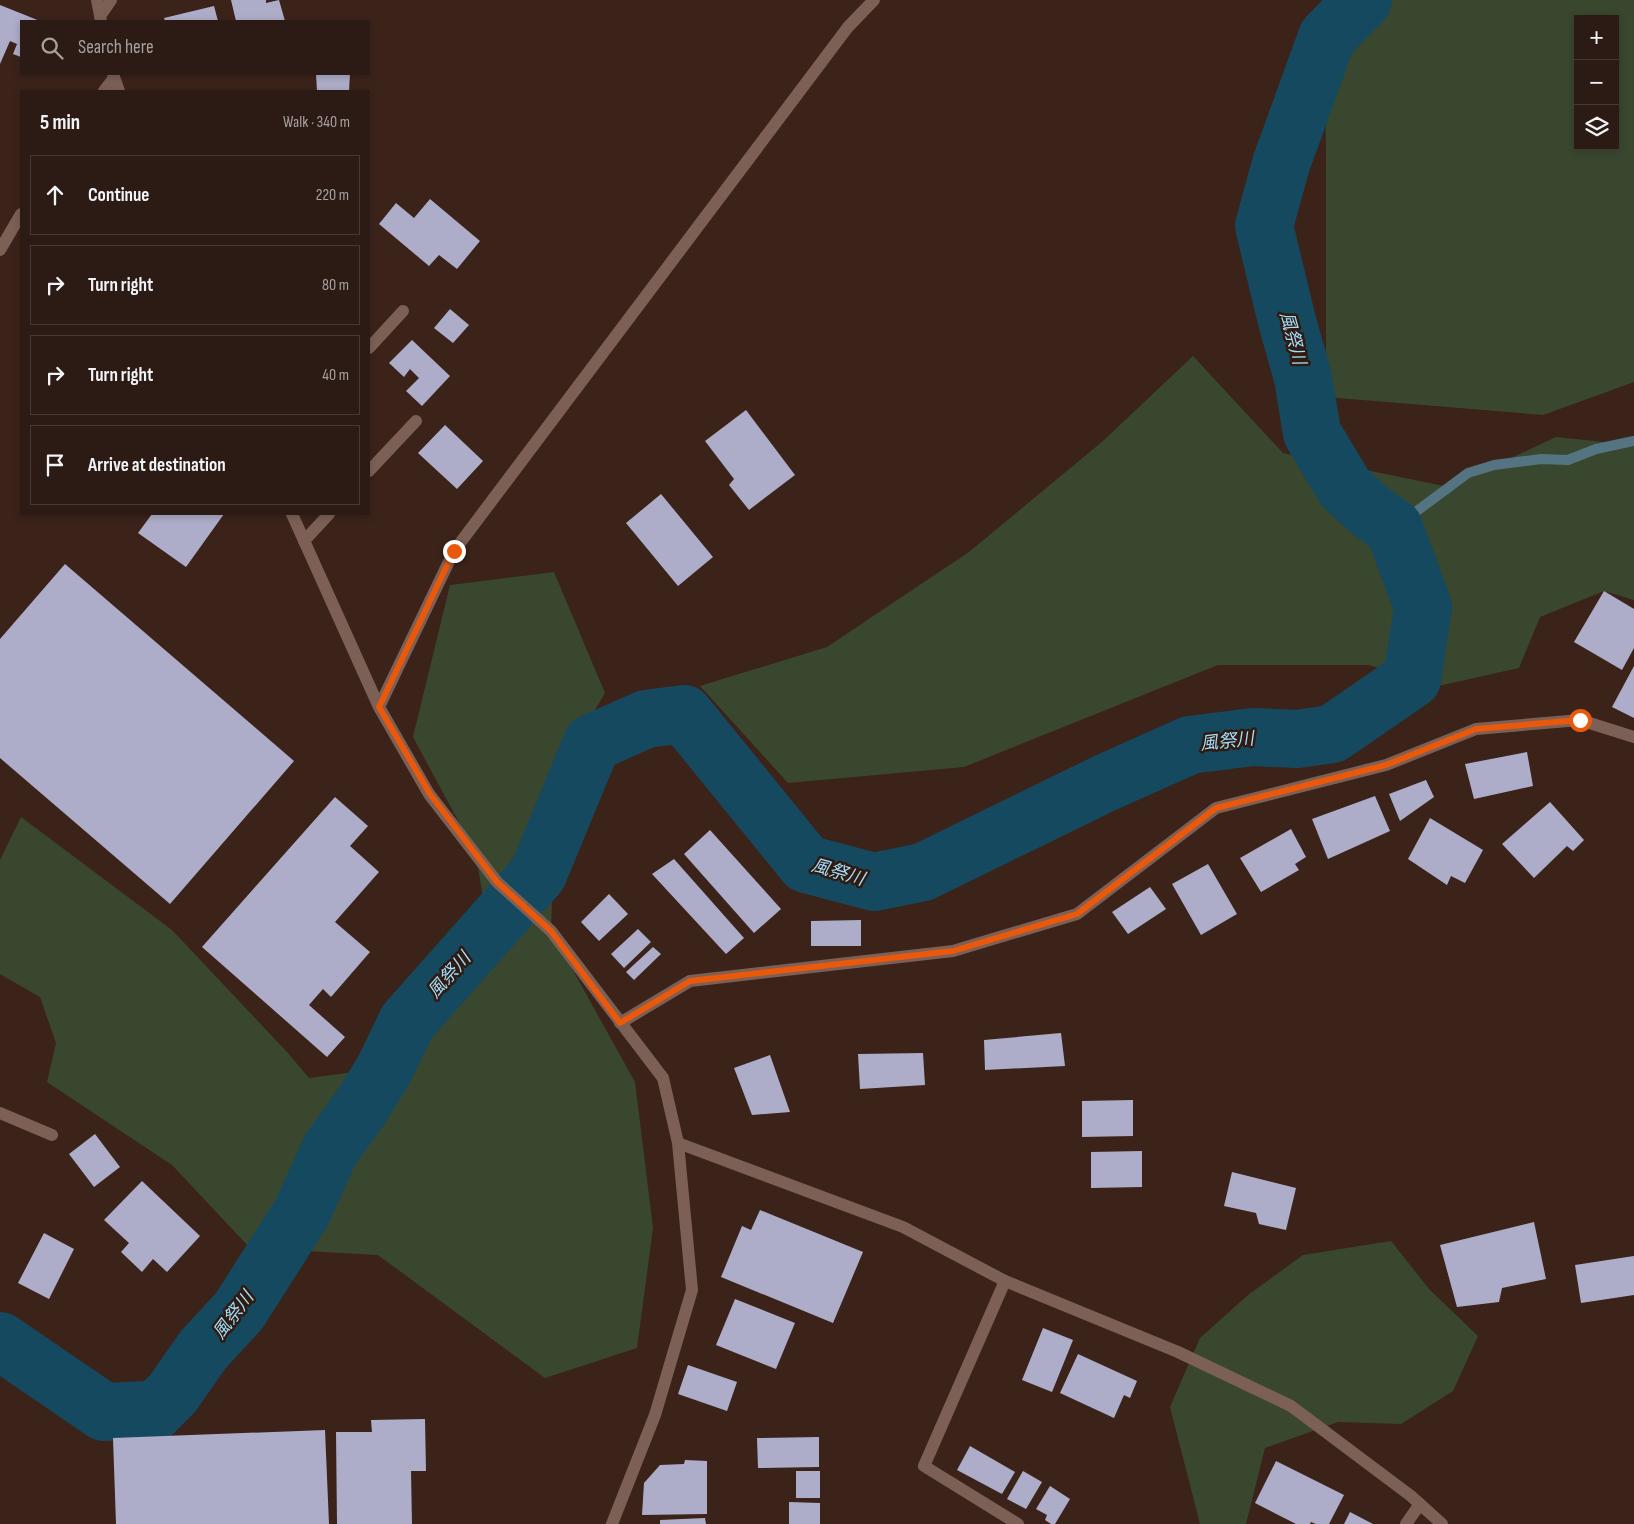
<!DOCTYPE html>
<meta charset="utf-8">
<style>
:root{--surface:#2c1a14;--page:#34231d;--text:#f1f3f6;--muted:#a6a1a0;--line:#483834}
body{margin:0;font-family:"Sofia Sans Condensed","Noto Sans JP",sans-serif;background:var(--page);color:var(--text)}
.controls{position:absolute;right:15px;top:15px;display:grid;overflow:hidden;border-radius:0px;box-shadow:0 2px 8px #0003}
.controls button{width:45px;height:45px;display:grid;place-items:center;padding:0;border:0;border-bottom:1px solid var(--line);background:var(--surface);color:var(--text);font:25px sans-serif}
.stop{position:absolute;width:15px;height:15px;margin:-11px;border:4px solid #ea580c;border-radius:50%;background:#fff}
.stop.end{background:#ea580c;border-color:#fff;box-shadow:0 1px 5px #0008}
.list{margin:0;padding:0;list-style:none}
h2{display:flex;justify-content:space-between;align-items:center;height:65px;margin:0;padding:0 20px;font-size:21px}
h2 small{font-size:16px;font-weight:400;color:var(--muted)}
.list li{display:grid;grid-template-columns:32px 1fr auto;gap:15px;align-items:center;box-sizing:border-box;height:80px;margin:0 10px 10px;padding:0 10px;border:1px solid var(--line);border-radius:0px}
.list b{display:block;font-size:19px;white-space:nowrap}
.list em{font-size:16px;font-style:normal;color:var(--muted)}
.icon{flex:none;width:28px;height:28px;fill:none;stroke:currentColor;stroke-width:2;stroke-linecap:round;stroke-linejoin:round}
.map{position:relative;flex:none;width:1634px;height:1524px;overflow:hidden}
.search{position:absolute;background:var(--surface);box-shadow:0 2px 8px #0003;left:20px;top:20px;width:350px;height:55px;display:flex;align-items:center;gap:12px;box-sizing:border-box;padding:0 18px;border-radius:0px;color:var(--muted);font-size:19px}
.panel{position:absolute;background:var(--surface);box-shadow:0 2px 8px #0003;left:20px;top:90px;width:350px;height:425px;border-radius:0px}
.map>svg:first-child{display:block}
.green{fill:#3a472f;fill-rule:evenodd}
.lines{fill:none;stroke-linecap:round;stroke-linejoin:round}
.stream{stroke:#547481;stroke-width:10}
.river{stroke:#15495f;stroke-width:58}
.building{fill:#aeadc9}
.street{stroke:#7c6055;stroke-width:12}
.secondary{stroke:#7c6055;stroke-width:12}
.route{stroke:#ea580c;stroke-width:6}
.labels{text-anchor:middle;stroke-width:5;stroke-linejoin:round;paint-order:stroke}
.water-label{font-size:18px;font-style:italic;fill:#a0defe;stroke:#311a10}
</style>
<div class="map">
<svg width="1634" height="1524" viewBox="0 0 1634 1524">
<rect width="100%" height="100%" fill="#3b231a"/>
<!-- green -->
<path class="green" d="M 1324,0 L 1634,0 L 1634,382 L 1543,415 L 1326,397 L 1326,152 ZM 1578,19 L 1615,19 L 1615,146 L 1578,146 Z
M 1193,356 L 1283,453 L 1449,487 L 1556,437 L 1634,445 L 1634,600 L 1604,591 L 1540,617 L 1519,668 L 1438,686 L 1369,665 L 1218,665 L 964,767 L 788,783 L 700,686 L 827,647 L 969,552 L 1103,441 Z
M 554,572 L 605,693 L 556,776 L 551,931 L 635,1082 L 653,1228 L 637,1348 L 545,1378 L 378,1255 L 250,1248 L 172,1165 L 47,1082 L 56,1043 L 40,997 L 0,974 L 0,860 L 21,817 L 172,930 L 287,1052 L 309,1078 L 385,1068 L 488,930 L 476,854 L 413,737 L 450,585 Z
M 1391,1241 L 1429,1289 L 1478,1336 L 1453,1391 L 1401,1424 L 1338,1422 L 1265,1448 L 1246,1524 L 1200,1524 L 1170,1407 L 1200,1338 L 1248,1295 L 1303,1255 Z"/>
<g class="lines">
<!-- stream -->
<path class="stream" d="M 1394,528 L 1468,473 L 1494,465 L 1541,459 L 1568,460 L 1596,449 L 1634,441"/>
<!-- river -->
<path class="river" d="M 0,1341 L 104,1412 L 148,1410 L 151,1415 L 173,1393 L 203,1350 L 239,1311 L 302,1212 L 330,1150 L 363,1104 L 385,1068 L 407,1022 L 538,874 L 592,743 L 646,719 L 684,714 L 806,864 L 874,882 L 923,872 L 1105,783 L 1190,745 L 1253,737 L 1297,739 L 1332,734 L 1412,679 L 1423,607 L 1394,528 L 1370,511 L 1345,488 L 1312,433 L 1303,378 L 1287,321 L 1264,226 L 1281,164 L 1327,37 L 1363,0"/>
</g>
<!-- building -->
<path class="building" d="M 231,0 L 266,0 L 266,3 L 279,0 L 285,21 L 236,21 Z
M 0,5 L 40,21 L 21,21 L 21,57 L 13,54 L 17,44 L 10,41 L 0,64 Z
M 214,6 L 218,21 L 165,21 L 164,18 Z
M 316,74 L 350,74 L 349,91 L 317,91 Z
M 430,199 L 480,241 L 457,269 L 439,255 L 429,266 L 379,224 L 396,203 L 414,218 Z
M 450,309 L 469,325 L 453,343 L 434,328 Z
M 412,340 L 450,376 L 422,406 L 406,391 L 419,378 L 410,369 L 404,377 L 389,363 Z
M 746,410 L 795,475 L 749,510 L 729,485 L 734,479 L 705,441 Z
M 445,425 L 483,461 L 457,489 L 418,453 Z
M 661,494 L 713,557 L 678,586 L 626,523 Z
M 152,514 L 224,514 L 186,567 L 138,533 Z
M 65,564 L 294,761 L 170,904 L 0,758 L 0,639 Z
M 1604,591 L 1634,609 L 1634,648 L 1622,670 L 1574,642 Z
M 1634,666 L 1634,718 L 1612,707 Z
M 1527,752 L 1533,786 L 1474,799 L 1465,764 Z
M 1426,780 L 1434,797 L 1400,821 L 1389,794 Z
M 1375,796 L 1390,831 L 1328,859 L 1312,819 Z
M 335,797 L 368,826 L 350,846 L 379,872 L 335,922 L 370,952 L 331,997 L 323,989 L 309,1005 L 345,1037 L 327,1057 L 202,947 Z
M 1550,802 L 1584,840 L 1573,851 L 1567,846 L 1534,878 L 1502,844 Z
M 1430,818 L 1483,850 L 1465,883 L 1451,876 L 1447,885 L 1408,859 Z
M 1291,829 L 1306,857 L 1295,864 L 1299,870 L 1261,892 L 1240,858 Z
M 710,830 L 781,909 L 754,933 L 684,854 Z
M 674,859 L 744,938 L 726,954 L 652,874 Z
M 1208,864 L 1237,914 L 1201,935 L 1172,884 Z
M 1150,887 L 1166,909 L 1128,934 L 1112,912 Z
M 609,894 L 628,914 L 599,941 L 581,922 Z
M 861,920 L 861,946 L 811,946 L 811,921 Z
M 638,929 L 651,942 L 624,968 L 611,954 Z
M 653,947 L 661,954 L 634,980 L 626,972 Z
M 1061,1033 L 1065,1066 L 985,1070 L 984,1040 Z
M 923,1053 L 925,1085 L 860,1089 L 858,1054 Z
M 770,1055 L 790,1112 L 752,1115 L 734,1068 Z
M 1133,1100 L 1133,1136 L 1082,1137 L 1082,1101 Z
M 95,1134 L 120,1167 L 94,1187 L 69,1154 Z
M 1142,1151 L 1142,1187 L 1091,1188 L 1091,1152 Z
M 1232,1172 L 1296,1188 L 1286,1230 L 1259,1224 L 1256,1213 L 1224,1206 Z
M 142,1181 L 200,1236 L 167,1272 L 153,1259 L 142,1272 L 121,1252 L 129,1243 L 104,1220 Z
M 760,1210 L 863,1252 L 833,1323 L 721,1277 L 742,1226 L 751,1230 Z
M 1534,1222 L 1546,1279 L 1502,1288 L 1499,1302 L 1457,1307 L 1440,1245 Z
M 44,1233 L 74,1249 L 49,1299 L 18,1283 Z
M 1634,1256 L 1634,1295 L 1581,1303 L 1575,1265 Z
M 735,1299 L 795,1323 L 776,1369 L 716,1345 Z
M 1043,1328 L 1073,1340 L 1052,1392 L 1022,1380 Z
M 1078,1354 L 1137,1381 L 1130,1398 L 1124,1395 L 1114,1418 L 1060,1393 Z
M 688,1365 L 737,1382 L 727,1411 L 678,1394 Z
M 425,1419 L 426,1471 L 411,1471 L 412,1524 L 337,1524 L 336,1432 L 372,1432 L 371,1420 Z
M 325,1430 L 329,1524 L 116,1524 L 113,1438 Z
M 819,1437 L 819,1467 L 758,1468 L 757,1438 Z
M 970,1446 L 1015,1472 L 1002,1494 L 957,1470 Z
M 685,1460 L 707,1461 L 707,1514 L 642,1515 L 644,1483 L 660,1465 L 684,1464 Z
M 1276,1461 L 1344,1495 L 1329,1524 L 1316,1524 L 1311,1522 L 1310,1524 L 1296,1524 L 1255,1503 Z
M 796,1471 L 820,1471 L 820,1498 L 796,1498 Z
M 1023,1471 L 1042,1482 L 1026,1509 L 1007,1499 Z
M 1050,1486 L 1070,1499 L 1055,1524 L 1051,1524 L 1045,1520 L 1047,1515 L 1036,1509 Z
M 789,1502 L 820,1503 L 820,1524 L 789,1524 Z
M 1350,1512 L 1373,1524 L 1344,1524 Z
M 705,1518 L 706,1524 L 660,1524 L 660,1520 Z"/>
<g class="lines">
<!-- street -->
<path class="street" d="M 100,16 L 111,0
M 104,91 L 114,78
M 0,250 L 21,214
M 369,348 L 403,311
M 369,471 L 416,421
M 304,541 L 329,514
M 620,1023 L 690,981 L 953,951 L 1077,914 L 1216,808 L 1386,765 L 1476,729 L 1580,720 L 1634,737
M 0,1113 L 52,1135
M 1005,1281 L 924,1466 L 1018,1524
M 1406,1524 L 1420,1504"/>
<!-- secondary -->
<path class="secondary" d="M 97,0 L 101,21
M 113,74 L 119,91
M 292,514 L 379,707 L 429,794 L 497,882 L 551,931 L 663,1078 L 678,1143 L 692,1290 L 655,1415 L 612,1524
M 379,707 L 454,551 L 848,27 L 874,0
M 678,1143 L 903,1227 L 1005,1281 L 1178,1352 L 1291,1406 L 1411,1496 L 1442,1524"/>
</g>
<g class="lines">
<!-- route -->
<path class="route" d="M 454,551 L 379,707 L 430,794 L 497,882 L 551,931 L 620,1023 L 690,981 L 953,951 L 1077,914 L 1216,808 L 1386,765 L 1476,729 L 1580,720"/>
</g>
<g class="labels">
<!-- water labels -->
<g class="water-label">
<text transform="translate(1293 338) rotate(75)" y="6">風祭川</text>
<text transform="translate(1227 741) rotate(-6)" y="6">風祭川</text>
<text transform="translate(838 872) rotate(16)" y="6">風祭川</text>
<text transform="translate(449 975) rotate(-49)" y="6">風祭川</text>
<text transform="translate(233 1315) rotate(-53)" y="6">風祭川</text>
</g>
</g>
</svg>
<div class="controls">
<button>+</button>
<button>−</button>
<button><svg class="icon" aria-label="layers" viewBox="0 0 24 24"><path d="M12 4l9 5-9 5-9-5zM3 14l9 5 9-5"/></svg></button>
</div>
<div class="stop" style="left:1580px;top:720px"></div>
<div class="stop end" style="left:454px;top:551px"></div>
<div class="search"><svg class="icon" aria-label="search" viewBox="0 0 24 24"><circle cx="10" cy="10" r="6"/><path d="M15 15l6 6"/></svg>Search here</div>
<section class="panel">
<h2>5 min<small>Walk · 340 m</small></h2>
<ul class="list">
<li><svg class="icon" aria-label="ahead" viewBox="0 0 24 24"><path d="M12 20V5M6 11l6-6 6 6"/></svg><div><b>Continue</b></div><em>220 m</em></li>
<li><svg class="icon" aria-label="right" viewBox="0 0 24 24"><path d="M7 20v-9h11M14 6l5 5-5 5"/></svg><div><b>Turn right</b></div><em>80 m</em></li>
<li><svg class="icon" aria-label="right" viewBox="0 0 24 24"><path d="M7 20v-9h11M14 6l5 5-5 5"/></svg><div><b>Turn right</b></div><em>40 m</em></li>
<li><svg class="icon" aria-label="arrive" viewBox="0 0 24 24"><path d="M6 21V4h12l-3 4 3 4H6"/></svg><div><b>Arrive at destination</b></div></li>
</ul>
</section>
</div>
